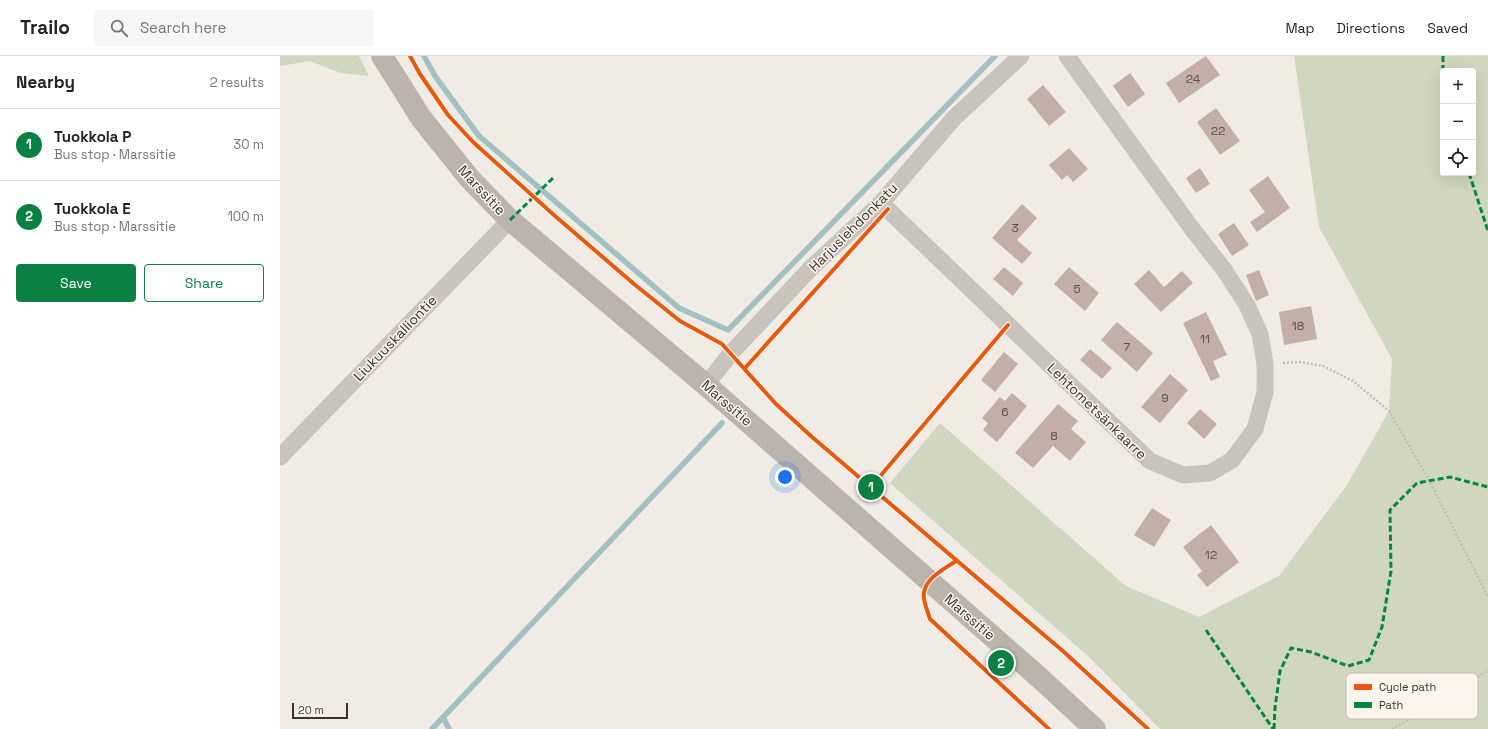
<!DOCTYPE html>
<meta charset="utf-8">
<style>
:root{--surface:#fff;--page:#f6f6f6;--text:#222;--muted:#767676;--line:#e0e0e0;--accent:#0b8043}
body{margin:0;font-family:"Space Grotesk",sans-serif;background:var(--page);color:var(--text)}
.controls{position:absolute;right:12px;top:12px;display:grid;overflow:hidden;border-radius:4px;box-shadow:0 4px 16px #0002}
.controls button{width:36px;height:36px;display:grid;place-items:center;padding:0;border:0;border-bottom:1px solid var(--line);background:var(--surface);color:var(--text);font:20px sans-serif}
.scale{position:absolute;left:12px;bottom:10px;width:56px;box-sizing:border-box;padding-left:4px;border:2px solid #3b302b;border-top:0;font-size:11px;line-height:14px;white-space:nowrap;color:#3b302b;-webkit-text-stroke:3px #fbf5ee;paint-order:stroke}
.you{position:absolute;left:505px;top:421px;width:14px;height:14px;margin:-10px;border:3px solid #fff;border-radius:50%;background:#1a73e8;box-shadow:0 0 0 6px #1a73e833}
.badge{display:grid;place-items:center;width:26px;height:26px;border-radius:50%;background:var(--accent);color:#fff;font-size:13px;font-weight:700}
.pin{position:absolute;translate:-50% -50%;border:2px solid #fff;box-shadow:0 1px 4px #0006}
.list{margin:0;padding:0;list-style:none}
h2{display:flex;justify-content:space-between;align-items:center;height:52px;margin:0;padding:0 16px;font-size:17px}
h2 small{font-size:13px;font-weight:400;color:var(--muted)}
.list li{display:grid;grid-template-columns:26px 1fr auto;gap:12px;align-items:center;box-sizing:border-box;height:72px;padding:0 16px;border-top:1px solid var(--line)}
.list b{display:block;font-size:15px;white-space:nowrap}
.list p{margin:0;font-size:13px;white-space:nowrap;color:var(--muted)}
.list em{font-size:13px;font-style:normal;color:var(--muted)}
.actions{display:flex;gap:8px;padding:12px 16px}
.actions a{flex:1;padding:9px 0;border:1px solid var(--accent);border-radius:4px;text-align:center;font-size:14px;color:var(--accent)}
.actions .main{background:var(--accent);color:#fff}
.icon{flex:none;width:22px;height:22px;fill:none;stroke:currentColor;stroke-width:2;stroke-linecap:round;stroke-linejoin:round}
.map{position:relative;flex:none;width:1208px;height:673px;overflow:hidden}
header{display:flex;align-items:center;gap:24px;box-sizing:border-box;height:56px;padding:0 20px;background:var(--surface);border-bottom:1px solid var(--line)}
header strong{font-size:19px}
nav{display:flex;gap:22px;margin-inline-start:auto;font-size:14px}
.search{width:280px;height:36px;background:var(--page);display:flex;align-items:center;gap:10px;box-sizing:border-box;padding:0 14px;border-radius:4px;color:var(--muted);font-size:15px}
main{display:flex}
aside{flex:1;background:var(--surface)}
.map>svg:first-child{display:block}
.green{fill:#d1d6bf;fill-rule:evenodd}
.lines{fill:none;stroke-linecap:round;stroke-linejoin:round}
.stream{stroke:#a1c2c1;stroke-width:5.5}
.building{fill:#c3afa7}
.path{stroke:#c2bbb6;stroke-width:2.5;stroke-dasharray:2 2;stroke-linecap:butt}
.minor{stroke:#c9c3be;stroke-width:17}
.secondary{stroke:#bab3ae;stroke-width:22}
.quiet{stroke:#00873e;stroke-width:3;stroke-dasharray:6 3;stroke-linecap:butt}
.cycleway-casing{stroke:#fbf5ee;stroke-width:6}
.cycleway{stroke:#e8590c;stroke-width:4}
.labels{text-anchor:middle;stroke-width:3;stroke-linejoin:round;paint-order:stroke}
.number-label{font-size:12px;fill:#5d504a}
.street-label{font-size:14px;fill:#3b302b;stroke:#fbf5ee}
.key{fill:#fbf5ee;stroke:#c1bab4;stroke-width:1}
.key-label{font-size:11px;fill:#3b302b}
</style>
<header>
<strong>Trailo</strong>
<div class="search"><svg class="icon" aria-label="search" viewBox="0 0 24 24"><circle cx="10" cy="10" r="6"/><path d="M15 15l6 6"/></svg>Search here</div>
<nav><a>Map</a><a>Directions</a><a>Saved</a></nav>
</header>
<main>
<aside>
<h2>Nearby<small>2 results</small></h2>
<ul class="list">
<li><span class="badge">1</span><div><b>Tuokkola P</b><p>Bus stop · Marssitie</p></div><em>30 m</em></li>
<li><span class="badge">2</span><div><b>Tuokkola E</b><p>Bus stop · Marssitie</p></div><em>100 m</em></li>
</ul>
<div class="actions"><a class="main">Save</a><a>Share</a></div>
</aside>
<div class="map">
<svg width="1208" height="673" viewBox="0 0 1208 673">
<rect width="100%" height="100%" fill="#f0ebe5"/>
<!-- green -->
<path class="green" d="M 0,0 L 79,0 L 89,20 L 60,17 L 30,5 L 0,10 Z
M 1014,0 L 1208,0 L 1208,673 L 880,673 L 809,601 L 610,427 L 660,367 L 846,530 L 919,561 L 999,520 L 1067,429 L 1109,355 L 1112,303 L 1039,171 ZM 1163,15 L 1193,15 L 1193,117 L 1163,117 Z"/>
<g class="lines">
<!-- stream -->
<path class="stream" d="M 144,0 L 155,20 L 199,80 L 399,252 L 448,274 L 715,0
M 163,661 L 169,673
M 152,673 L 442,367"/>
</g>
<!-- building -->
<path class="building" d="M 926,0 L 940,19 L 899,47 L 886,27 Z
M 850,17 L 865,38 L 848,51 L 833,30 Z
M 763,29 L 786,56 L 769,70 L 747,43 Z
M 936,52 L 960,85 L 940,99 L 917,66 Z
M 789,92 L 808,113 L 793,126 L 787,119 L 782,124 L 769,109 Z
M 920,112 L 930,128 L 916,137 L 906,122 Z
M 988,120 L 1010,152 L 977,176 L 970,166 L 985,156 L 969,134 Z
M 742,148 L 757,162 L 737,184 L 752,197 L 742,208 L 712,182 Z
M 954,167 L 969,189 L 952,200 L 938,178 Z
M 724,211 L 743,227 L 733,240 L 713,223 Z
M 789,211 L 819,237 L 805,255 L 774,228 Z
M 869,214 L 884,231 L 902,215 L 913,227 L 881,256 L 854,228 Z
M 979,214 L 989,239 L 976,245 L 966,219 Z
M 1031,250 L 1037,283 L 1004,289 L 999,256 Z
M 926,256 L 947,299 L 933,305 L 940,321 L 931,325 L 903,267 Z
M 837,266 L 873,297 L 857,316 L 821,284 Z
M 810,293 L 832,312 L 822,323 L 800,304 Z
M 724,296 L 738,308 L 715,336 L 701,324 Z
M 890,318 L 908,334 L 880,367 L 861,351 Z
M 732,337 L 747,350 L 717,386 L 703,374 L 708,367 L 702,362 L 720,341 L 725,345 Z
M 778,348 L 798,365 L 791,373 L 806,386 L 790,405 L 773,390 L 753,412 L 735,397 Z
M 920,353 L 937,368 L 924,383 L 907,367 Z
M 872,452 L 891,464 L 874,491 L 854,479 Z
M 931,469 L 959,506 L 927,531 L 917,519 L 922,515 L 903,491 Z"/>
<g class="lines">
<!-- path -->
<path class="path" d="M 1003,307 L 1019,306 L 1043,310 L 1073,325 L 1109,355 L 1149,424 L 1208,541
M 1112,673 L 1164,643 L 1208,614"/>
<!-- minor -->
<path class="minor" d="M 601,147 L 870,405 L 903,419 L 930,417 L 952,404 L 975,373 L 985,336 L 985,308 L 980,278 L 967,249 L 945,215 L 913,174 L 787,0
M 426,329 L 451,297 L 530,213 L 601,147 L 674,62 L 741,0
M 0,401 L 230,164"/>
<!-- secondary -->
<path class="secondary" d="M 102,0 L 141,62 L 190,123 L 230,164 L 426,329 L 762,624 L 815,673"/>
<!-- quiet -->
<path class="quiet" d="M 1163,0 L 1163,24
M 1189,117 L 1208,175
M 230,164 L 275,120
M 926,574 L 993,673
M 994,673 L 995,652 L 1000,615 L 1011,592 L 1031,596 L 1068,610 L 1089,604 L 1102,571 L 1111,515 L 1110,454 L 1137,427 L 1170,421 L 1208,431"/>
<defs>
<path id="cycleway" d="M 130,0 L 140,18 L 168,59 L 193,86 L 275,160 L 354,228 L 400,265 L 442,288 L 496,348 L 532,381 L 784,596 L 868,673
M 465,312 L 608,153
M 591,431 L 728,269
M 676,505 C 663,514 641,524 644,543 C 645,549 648,557 650,563 L 769,673"/>
</defs>
<!-- cycleway casing -->
<use href="#cycleway" class="cycleway-casing"/>
<!-- cycleway -->
<use href="#cycleway" class="cycleway"/>
</g>
<g class="labels">
<!-- number labels -->
<g class="number-label">
<text x="913" y="27">24</text>
<text x="938" y="79">22</text>
<text x="735" y="176">3</text>
<text x="797" y="237">5</text>
<text x="1018" y="274">18</text>
<text x="925" y="287">11</text>
<text x="847" y="295">7</text>
<text x="885" y="346">9</text>
<text x="725" y="360">6</text>
<text x="774" y="384">8</text>
<text x="931" y="503">12</text>
</g>
<!-- street labels -->
<g class="street-label">
<text transform="translate(202 134) rotate(47)" y="5">Marssitie</text>
<text transform="translate(573 171) rotate(-45)" y="5">Harjuslehdonkatu</text>
<text transform="translate(115 282) rotate(-46)" y="5">Liukuuskalliontie</text>
<text transform="translate(447 347) rotate(41)" y="5">Marssitie</text>
<text transform="translate(817 355) rotate(44)" y="5">Lehtometsänkaarre</text>
<text transform="translate(690 561) rotate(41)" y="5">Marssitie</text>
</g>
</g>
<!-- legend -->
<rect x="1066" y="617" width="132" height="46" rx="6" class="key"/>
<rect x="1074" y="628" width="18" height="6" fill="#e8590c"/>
<rect x="1074" y="646" width="18" height="6" fill="#00873e"/>
<g class="key-label">
<text x="1099" y="635">Cycle path</text>
<text x="1099" y="653">Path</text>
</g>
</svg>
<div class="controls">
<button>+</button>
<button>−</button>
<button><svg class="icon" aria-label="locate" viewBox="0 0 24 24"><circle cx="12" cy="12" r="6"/><path d="M12 2v4M12 18v4M2 12h4M18 12h4"/></svg></button>
</div>
<div class="scale">20 m</div>
<div class="you"></div>
<div class="pin badge" style="left:591px;top:431px">1</div>
<div class="pin badge" style="left:721px;top:607px">2</div>
</div>
</main>
